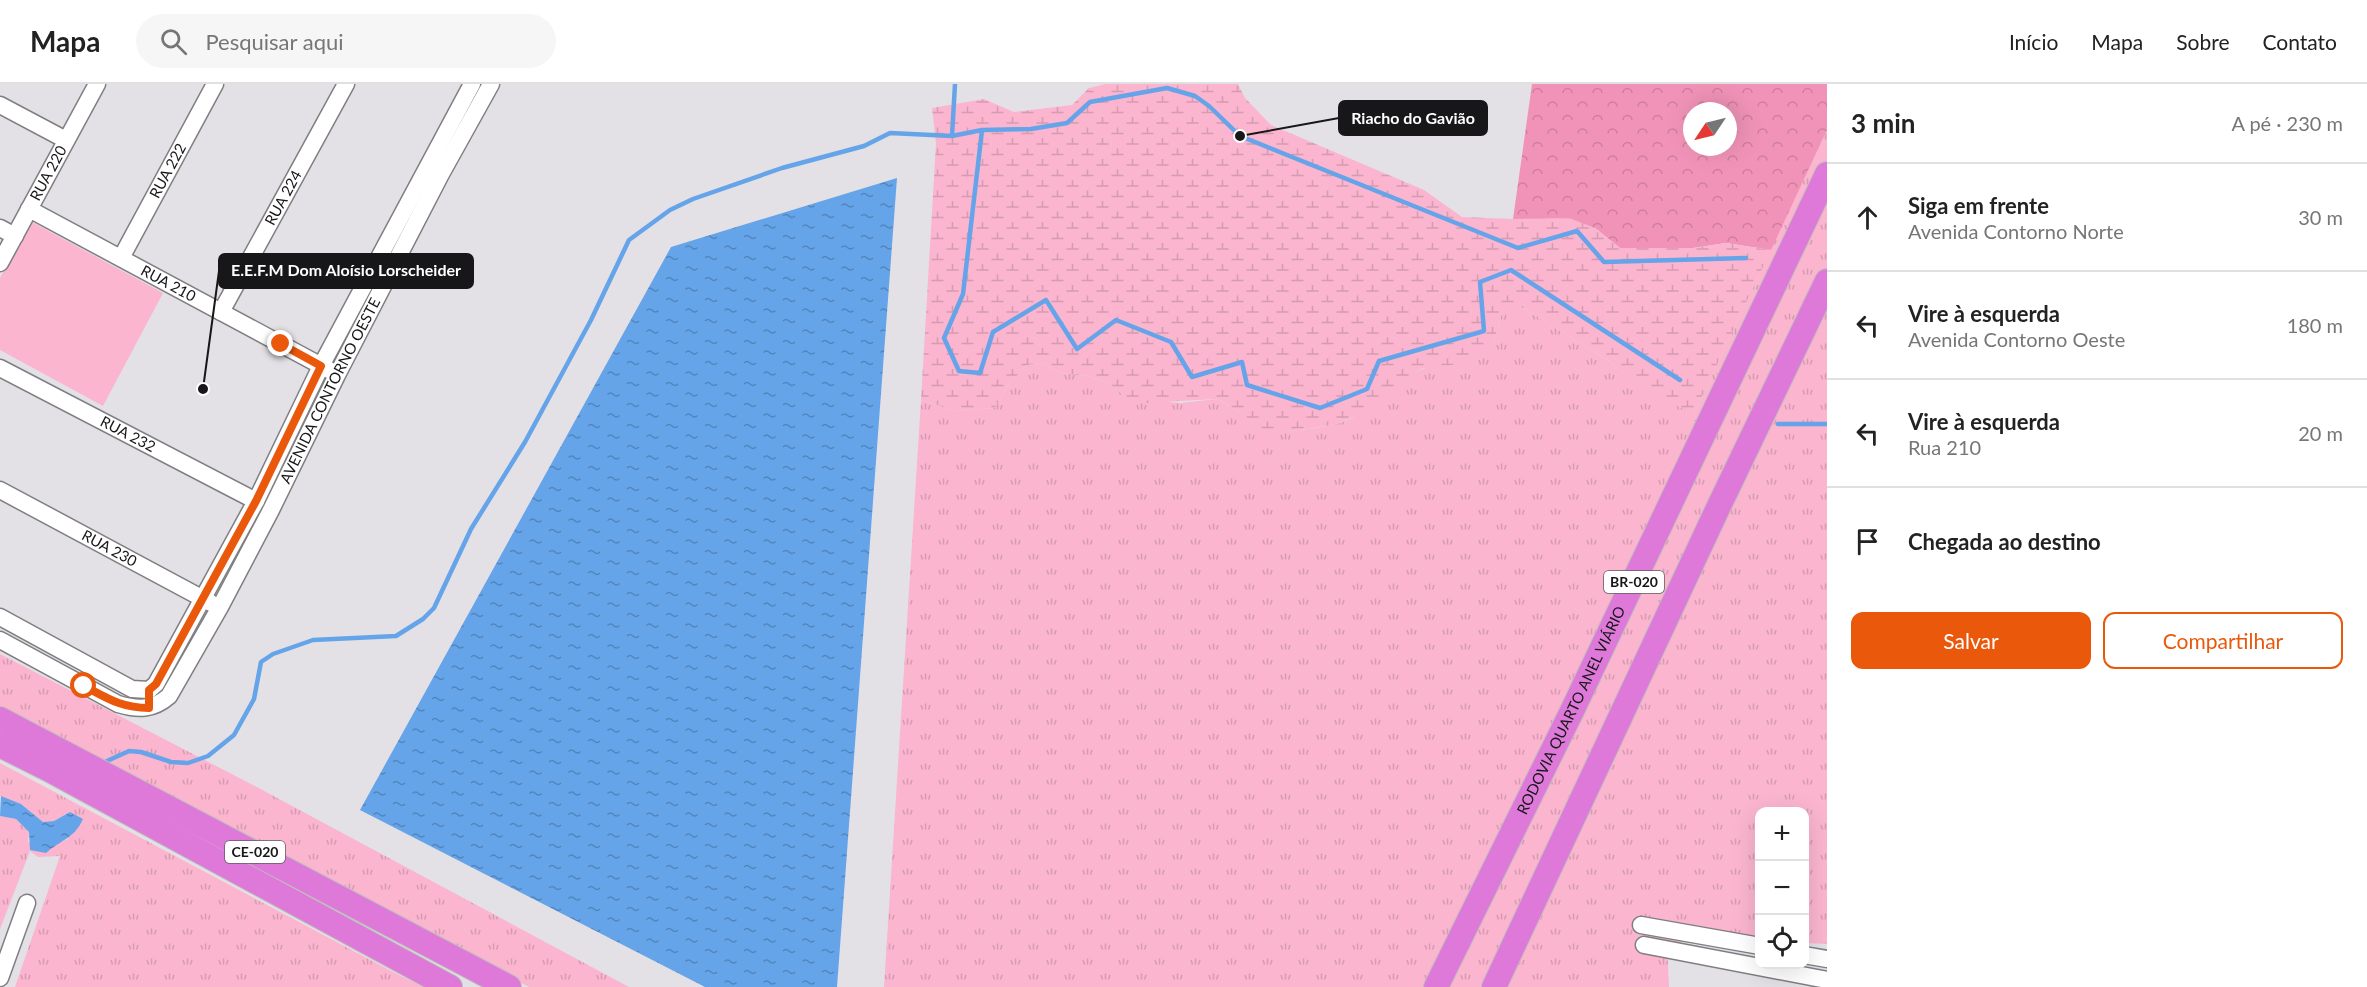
<!DOCTYPE html>
<html lang="pt">
<meta charset="utf-8">
<style>
:root{--surface:#fff;--page:#f6f6f6;--text:#222;--muted:#767676;--line:#e0e0e0;--accent:#ea580c}
body{margin:0;font-family:Lato,sans-serif;background:var(--page);color:var(--text)}
.controls{position:absolute;right:18px;bottom:18px;display:grid;overflow:hidden;border-radius:12px;box-shadow:0 6px 24px #0002}
.controls button{width:54px;height:54px;display:grid;place-items:center;padding:0;border:0;border-bottom:2px solid var(--line);background:var(--surface);color:var(--text);font:30px sans-serif}
.compass{position:absolute;left:1683px;top:18px;width:54px;height:54px;border-radius:50%;background:var(--surface);box-shadow:0 6px 24px #0002;rotate:235deg}
.stop{position:absolute;width:18px;height:18px;margin:-14px;border:4px solid #ea580c;border-radius:50%;background:#fff}
.stop.end{background:#ea580c;border-color:#fff;box-shadow:0 2px 6px #0008}
.list{margin:0;padding:0;list-style:none}
h2{display:flex;justify-content:space-between;align-items:center;height:78px;margin:0;padding:0 24px;font-size:26px}
h2 small{font-size:20px;font-weight:400;color:var(--muted)}
.list li{display:grid;grid-template-columns:39px 1fr auto;gap:18px;align-items:center;box-sizing:border-box;height:108px;padding:0 24px;border-top:2px solid var(--line)}
.list b{display:block;font-size:22px;white-space:nowrap}
.list p{margin:0;font-size:20px;white-space:nowrap;color:var(--muted)}
.list em{font-size:20px;font-style:normal;color:var(--muted)}
.actions{display:flex;gap:12px;padding:18px 24px}
.actions a{flex:1;padding:14px 0;border:2px solid var(--accent);border-radius:12px;text-align:center;font-size:21px;color:var(--accent)}
.actions .main{background:var(--accent);color:#fff}
.icon{flex:none;width:33px;height:33px;fill:none;stroke:currentColor;stroke-width:2;stroke-linecap:round;stroke-linejoin:round}
.map{position:relative;flex:none;width:1827px;height:903px;overflow:hidden}
header{display:flex;align-items:center;gap:36px;box-sizing:border-box;height:84px;padding:0 30px;background:var(--surface);border-bottom:2px solid var(--line)}
header strong{font-size:28px}
nav{display:flex;gap:33px;margin-inline-start:auto;font-size:21px}
.search{width:420px;height:54px;background:var(--page);display:flex;align-items:center;gap:15px;box-sizing:border-box;padding:0 21px;border-radius:33px;color:var(--muted);font-size:22px}
main{display:flex}
aside{flex:1;background:var(--surface)}
.map>svg:first-child{display:block}
.grass{fill:url(#grass-tufts)}
.forest{fill:url(#forest-crowns);fill-rule:evenodd}
.wetland{fill:url(#wetland-marsh)}
.pitch{fill:#fbb5cf}
.water{fill:url(#water-ripples)}
.lines{fill:none;stroke-linecap:round;stroke-linejoin:round}
.stream{stroke:#65a4e9;stroke-width:4.5}
.minor-casing{stroke:#7f7e82;stroke-width:19}
.highway-casing{stroke:#bebebe;stroke-width:26}
.minor{stroke:#fff;stroke-width:16}
.highway{stroke:#df79d9;stroke-width:24}
.route{stroke:#ea580c;stroke-width:8}
.labels{text-anchor:middle;stroke-width:6;stroke-linejoin:round;paint-order:stroke}
.shield{fill:#fff;stroke:#5d5c5d;stroke-width:1.5}
.shield-label{font-size:14px;font-weight:bold;fill:#171618}
.street-label{font-size:15px;fill:#171618;stroke:#fff}
.leader{fill:none;stroke:#171618;stroke-width:2}
.callout-dot{fill:#171618;stroke:#fff;stroke-width:2}
.callout{fill:#171618;stroke:#171618;stroke-width:2}
.callout-label{font-size:16px;text-anchor:middle;font-weight:bold;fill:#fff}
</style>
<header>
<strong>Mapa</strong>
<div class="search"><svg class="icon" aria-label="search" viewBox="0 0 24 24"><circle cx="10" cy="10" r="6"/><path d="M15 15l6 6"/></svg>Pesquisar aqui</div>
<nav><a>Início</a><a>Mapa</a><a>Sobre</a><a>Contato</a></nav>
</header>
<main>
<div class="map">
<svg width="1827" height="903" viewBox="0 0 1827 903">
<defs>
<pattern id="grass-tufts" width="24" height="20" patternUnits="userSpaceOnUse" patternTransform="scale(1.5)"><rect width="24" height="20" fill="#fbb5cf"/><path d="M3 7l-1-3M5 7V3M7 7l1-3M15 17l-1-3M17 17v-4M19 17l1-3" fill="none" stroke="#d69bb1"/></pattern>
<pattern id="forest-crowns" width="20" height="18" patternUnits="userSpaceOnUse" patternTransform="scale(1.5)"><rect width="20" height="18" fill="#f193b8"/><path d="M2 6a3 3 0 1 1 6 0M12 15a3 3 0 1 1 6 0" fill="none" stroke="#ce7e9d"/></pattern>
<pattern id="wetland-marsh" width="20" height="14" patternUnits="userSpaceOnUse" patternTransform="scale(1.5)"><rect width="20" height="14" fill="#fbb5cf"/><path d="M1 5h8M5 5V1M11 12h8M15 12V8" fill="none" stroke="#d69bb1"/></pattern>
<pattern id="water-ripples" width="26" height="14" patternUnits="userSpaceOnUse" patternTransform="scale(1.5)"><rect width="26" height="14" fill="#65a4e9"/><path d="M2 4q2-2 4 0t4 0M15 11q2-2 4 0t4 0" fill="none" stroke="#5285bc"/></pattern>
</defs>
<rect width="100%" height="100%" fill="#e3e1e6"/>
<!-- grass -->
<path class="grass" d="M 1827,46 L 1827,860 L 1805,859 L 1804,728 L 1760,728 L 1759,859 L 1667,858 L 1669,903 L 884,903 L 921,316 L 956,327 L 995,324 L 1008,301 L 1027,281 L 1042,279 L 1060,289 L 1087,292 L 1110,300 L 1127,314 L 1180,319 L 1217,315 L 1242,329 L 1263,348 C 1287,347 1313,346 1336,340 C 1366,332 1374,314 1397,299 C 1426,280 1461,270 1494,257 L 1501,232 L 1509,218 L 1523,224 L 1608,276 L 1634,297 L 1694,329 Z
M 0,570 L 251,700 L 629,903 L 529,903 L 498,887 L 0,622 Z
M 0,679 L 395,889 L 423,903 L 15,903 L 60,772 L 38,773 L 30,767 L 0,845 L 0,732 L 16,735 L 29,748 L 28,758 L 57,759 L 68,755 L 70,728 L 54,737 L 43,738 L 21,720 L 0,712 Z"/>
<!-- forest -->
<path class="forest" d="M 1532,0 L 1827,0 L 1827,46 L 1771,166 L 1726,159 L 1693,164 L 1620,164 L 1595,144 L 1513,135 ZM 1692,27 L 1728,27 L 1728,63 L 1692,63 Z"/>
<!-- wetland -->
<path class="wetland" d="M 1105,0 L 1238,0 L 1245,14 L 1271,41 L 1424,106 L 1462,133 L 1513,135 L 1569,134 L 1595,144 L 1620,164 L 1693,164 L 1726,159 L 1771,166 L 1694,329 L 1662,316 L 1634,297 L 1608,276 L 1523,224 L 1509,219 L 1501,232 L 1494,257 L 1470,279 L 1423,284 L 1395,301 L 1365,328 L 1337,340 L 1308,345 L 1263,349 L 1242,329 L 1217,315 L 1146,319 L 1127,314 L 1110,300 L 1087,292 L 1060,289 L 1042,279 L 1027,281 L 1008,301 L 995,324 L 956,327 L 921,316 L 936,59 L 932,24 L 984,15 L 1014,28 L 1072,21 L 1089,4 Z"/>
<!-- pitch -->
<path class="pitch" d="M 30,137 L 163,209 L 103,322 L 0,266 L 0,194 Z"/>
<!-- water -->
<path class="water" d="M 897,94 L 837,903 L 705,903 L 360,726 L 671,163 Z
M 1,712 L 21,720 L 43,738 L 54,737 L 70,728 L 83,735 C 74,755 62,755 46,769 L 30,766 L 29,748 L 16,735 L 0,732 Z"/>
<g class="lines">
<!-- stream -->
<path class="stream" d="M 982,46 L 963,210 L 944,254 L 959,287 L 980,289 L 993,248 L 1046,216 L 1077,265 L 1116,236 L 1171,258 L 1192,293 L 1242,278 L 1247,301 L 1320,324 L 1367,305 L 1379,277 L 1484,247 L 1480,198 L 1511,186 L 1680,296
M 952,52 L 955,0
M 1778,340 L 1827,340
M 107,677 L 129,667 L 141,668 L 171,678 L 188,679 L 208,672 L 234,651 L 254,615 L 261,578 L 273,570 L 313,556 L 396,552 L 423,535 L 434,524 L 471,445 L 525,358 L 591,236 L 629,156 L 670,126 L 693,115 L 782,84 L 864,62 L 890,49 L 952,52 L 982,46 L 1031,45 L 1067,39 L 1090,18 L 1167,4 L 1195,12 L 1209,22 L 1240,52 L 1518,164 L 1577,147 L 1604,178 L 1746,174"/>
<defs>
<g id="minor">
<path d="M 0,21 L 66,56"/>
<path id="s1" d="M 29,125 L 331,287"/>
<path d="M 0,144 L 15,152"/>
<path id="s2" d="M 121,174 L 215,0"/>
<path id="s3" d="M 0,179 L 97,0"/>
<path id="s4" d="M 221,228 L 346,0"/>
<path id="s5" d="M 0,284 L 256,417"/>
<path id="s6" d="M 0,406 L 211,519"/>
<path d="M 0,533 L 132,605 L 149,606"/>
<path id="s7" d="M 0,556 L 118,620 C 138,626 153,626 169,612 L 220,523 L 271,426 L 337,291 L 441,90 L 491,0"/>
<path d="M 149,606 L 156,600 L 256,417 L 321,282 L 472,0"/>
<path d="M 1641,841 L 1760,862"/>
<path d="M 1644,861 L 1827,896"/>
<path d="M 1804,871 L 1827,875"/>
<path d="M 0,894 L 27,819"/>
</g>
<g id="highway">
<path d="M 0,635 L 509,903"/>
<path d="M 0,661 L 48,685 L 450,903"/>
<path id="s8" d="M 1436,903 L 1572,627 L 1827,90"/>
<path d="M 1494,903 L 1718,424 L 1827,197"/>
</g>
</defs>
<!-- minor casing -->
<use href="#minor" class="minor-casing"/>
<!-- highway casing -->
<use href="#highway" class="highway-casing"/>
<!-- minor -->
<use href="#minor" class="minor"/>
<!-- highway -->
<use href="#highway" class="highway"/>
</g>
<g class="lines">
<!-- route -->
<path class="route" d="M 84,602 C 107,614 121,624 149,624 L 149,606 L 156,600 L 256,417 L 321,282 L 281,260"/>
</g>
<g class="labels">
<!-- shield labels -->
<g class="shield">
<rect x="1604" y="487" width="60" height="22" rx="4.5"/>
<rect x="225" y="757" width="60" height="22" rx="4.5"/>
</g>
<g class="shield-label">
<text x="1634" y="503">BR-020</text>
<text x="255" y="773">CE-020</text>
</g>
<!-- street labels -->
<g class="street-label">
<text dy="5" stroke="none"><textPath href="#s2" startOffset="99">RUA 222</textPath></text>
<text dy="5" stroke="none"><textPath href="#s3" startOffset="102">RUA 220</textPath></text>
<text dy="5" stroke="none"><textPath href="#s4" startOffset="130">RUA 224</textPath></text>
<text dy="5" stroke="none"><textPath href="#s1" startOffset="158">RUA 210</textPath></text>
<text dy="5" stroke="none"><textPath href="#s7" startOffset="534">AVENIDA CONTORNO OESTE</textPath></text>
<text dy="5" stroke="none"><textPath href="#s5" startOffset="144">RUA 232</textPath></text>
<text dy="5" stroke="none"><textPath href="#s6" startOffset="124">RUA 230</textPath></text>
<text dy="5" stroke="none"><textPath href="#s8" startOffset="308">RODOVIA QUARTO ANEL VIÁRIO</textPath></text>
</g>
</g>
<!-- callouts -->
<path class="leader" d="M1240 52L1339 34M203 305L219 187"/>
<g class="callout-dot">
<circle cx="1240" cy="52" r="6"/>
<circle cx="203" cy="305" r="6"/>
</g>
<g class="callout">
<rect x="1339" y="17" width="148" height="34" rx="6"/>
<rect x="219" y="170" width="254" height="34" rx="6"/>
</g>
<g class="callout-label">
<text x="1413" y="40">Riacho do Gavião</text>
<text x="346" y="192">E.E.F.M Dom Aloísio Lorscheider</text>
</g>
</svg>
<div class="controls">
<button>+</button>
<button>−</button>
<button><svg class="icon" aria-label="locate" viewBox="0 0 24 24"><circle cx="12" cy="12" r="6"/><path d="M12 2v4M12 18v4M2 12h4M18 12h4"/></svg></button>
</div>
<svg class="compass" viewBox="-18 -18 36 36"><path d="M0-13l5 13h-10z" fill="#e53935"/><path d="M0 13l5-13h-10z" fill="#767676"/></svg>
<div class="stop" style="left:84px;top:602px"></div>
<div class="stop end" style="left:281px;top:260px"></div>
</div>
<aside>
<h2>3 min<small>A pé · 230 m</small></h2>
<ul class="list">
<li><svg class="icon" aria-label="ahead" viewBox="0 0 24 24"><path d="M12 20V5M6 11l6-6 6 6"/></svg><div><b>Siga em frente</b><p>Avenida Contorno Norte</p></div><em>30 m</em></li>
<li><svg class="icon" aria-label="left" viewBox="0 0 24 24"><path d="M17 20v-9H6M10 6l-5 5 5 5"/></svg><div><b>Vire à esquerda</b><p>Avenida Contorno Oeste</p></div><em>180 m</em></li>
<li><svg class="icon" aria-label="left" viewBox="0 0 24 24"><path d="M17 20v-9H6M10 6l-5 5 5 5"/></svg><div><b>Vire à esquerda</b><p>Rua 210</p></div><em>20 m</em></li>
<li><svg class="icon" aria-label="arrive" viewBox="0 0 24 24"><path d="M6 21V4h12l-3 4 3 4H6"/></svg><div><b>Chegada ao destino</b></div></li>
</ul>
<div class="actions"><a class="main">Salvar</a><a>Compartilhar</a></div>
</aside>
</main>
